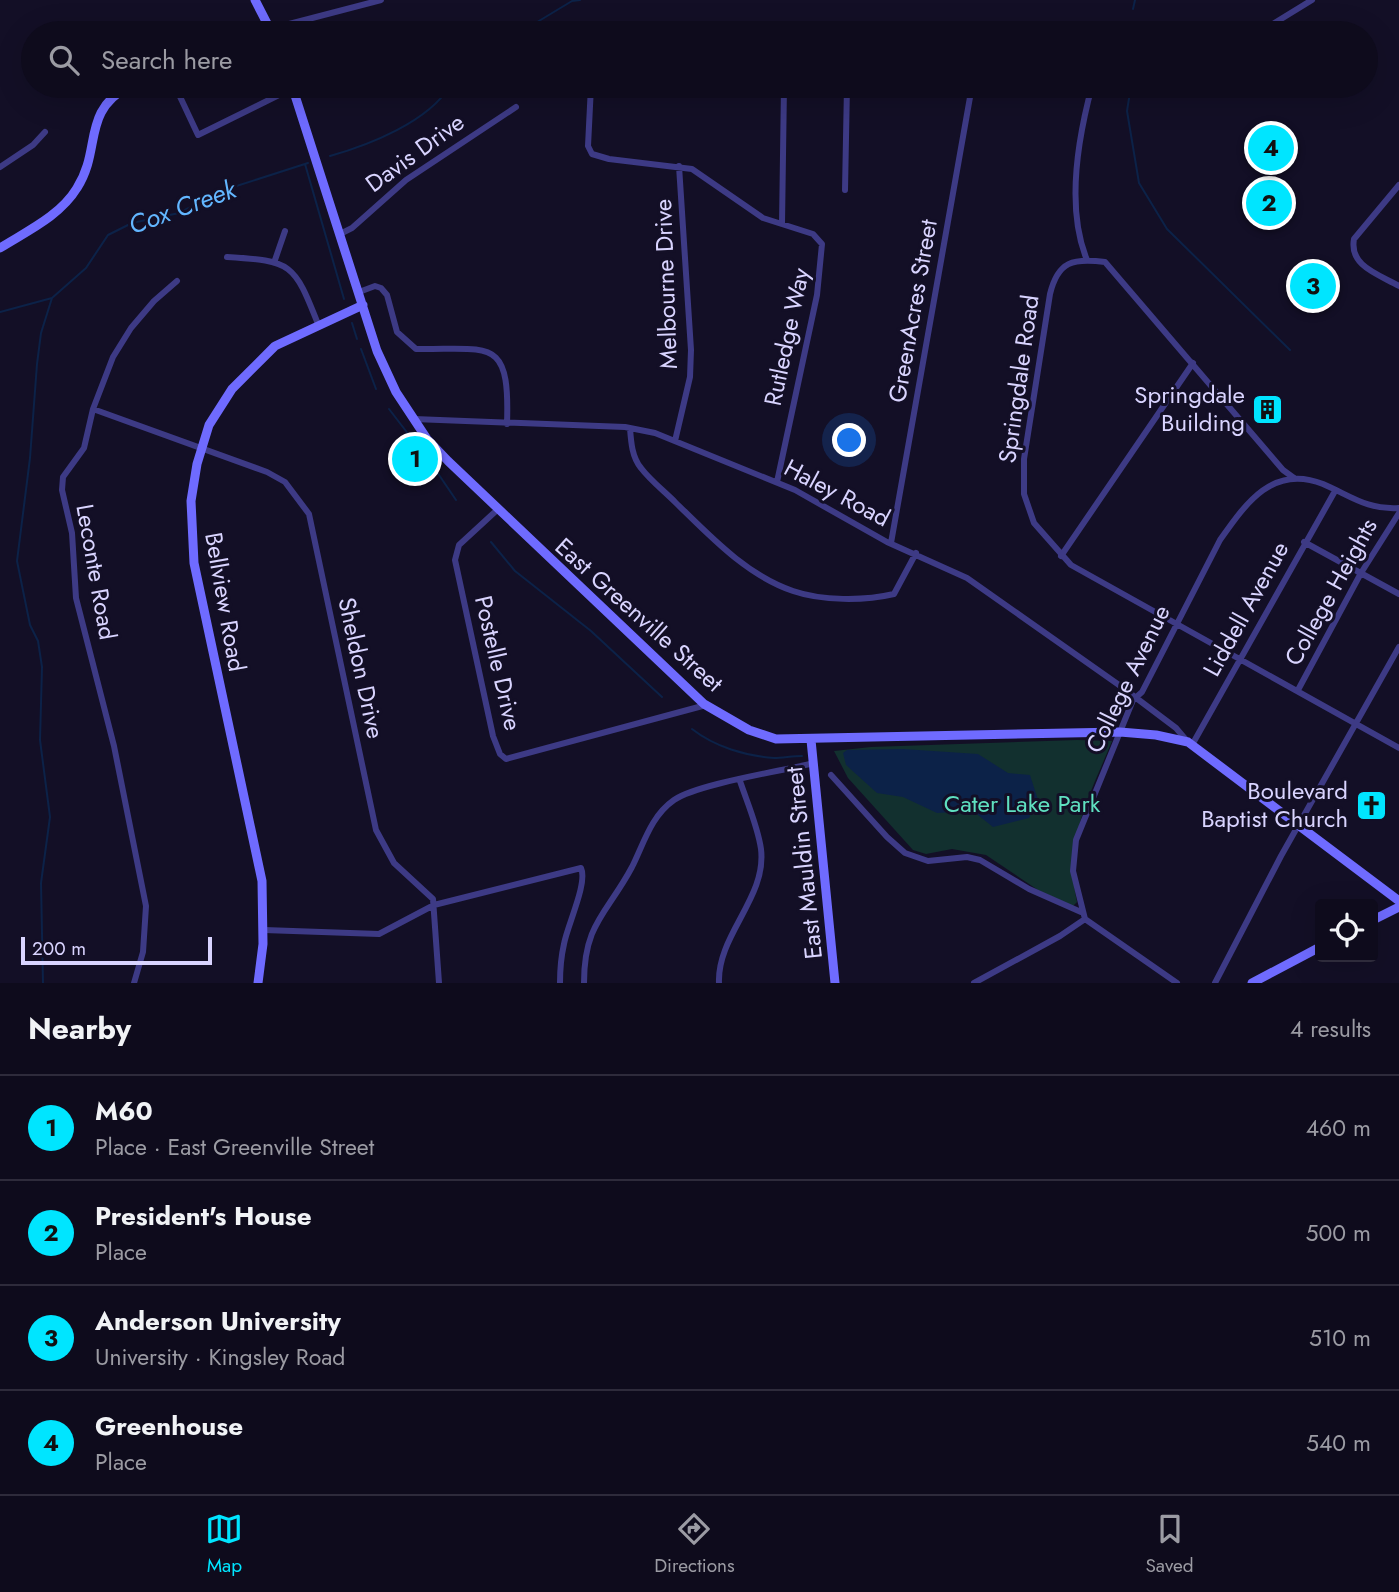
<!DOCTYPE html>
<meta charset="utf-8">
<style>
:root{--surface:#0e0b1c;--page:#1c1929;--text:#f1f3f6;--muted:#9b9ba3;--line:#2e2b3b;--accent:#00e5ff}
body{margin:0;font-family:Jost,sans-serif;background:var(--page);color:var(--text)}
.controls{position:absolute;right:21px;bottom:21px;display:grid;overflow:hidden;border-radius:7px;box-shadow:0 7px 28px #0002}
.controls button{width:63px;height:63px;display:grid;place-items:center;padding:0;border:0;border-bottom:2px solid var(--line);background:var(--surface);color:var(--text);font:35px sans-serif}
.scale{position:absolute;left:21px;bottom:18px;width:191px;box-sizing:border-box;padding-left:7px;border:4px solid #d9d4ff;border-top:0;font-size:19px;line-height:24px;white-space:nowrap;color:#d9d4ff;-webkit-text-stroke:5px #130f26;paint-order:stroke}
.you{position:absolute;left:850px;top:441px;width:24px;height:24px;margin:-18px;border:5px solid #fff;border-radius:50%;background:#1a73e8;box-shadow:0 0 0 10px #1a73e833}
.badge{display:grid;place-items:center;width:46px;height:46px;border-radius:50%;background:var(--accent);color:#111;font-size:23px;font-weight:700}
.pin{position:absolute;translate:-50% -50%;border:4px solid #fff;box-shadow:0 2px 7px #0006}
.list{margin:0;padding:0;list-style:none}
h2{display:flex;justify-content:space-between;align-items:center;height:91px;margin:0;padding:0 28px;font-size:30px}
h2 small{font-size:23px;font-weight:400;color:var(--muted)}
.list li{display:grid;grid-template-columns:46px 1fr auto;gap:21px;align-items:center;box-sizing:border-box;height:105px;padding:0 28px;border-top:2px solid var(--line)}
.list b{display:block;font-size:26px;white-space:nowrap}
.list p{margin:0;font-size:23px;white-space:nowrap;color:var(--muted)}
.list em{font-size:23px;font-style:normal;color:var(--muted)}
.icon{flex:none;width:38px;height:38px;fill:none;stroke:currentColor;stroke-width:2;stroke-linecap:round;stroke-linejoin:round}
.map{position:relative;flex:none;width:1399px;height:983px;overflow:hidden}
.search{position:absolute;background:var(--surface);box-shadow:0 7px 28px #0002;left:21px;right:21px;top:21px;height:77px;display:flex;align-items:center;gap:18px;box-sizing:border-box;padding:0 24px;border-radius:38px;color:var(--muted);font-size:26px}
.sheet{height:511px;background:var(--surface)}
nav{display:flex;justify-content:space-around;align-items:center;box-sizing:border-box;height:98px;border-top:2px solid var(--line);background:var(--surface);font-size:19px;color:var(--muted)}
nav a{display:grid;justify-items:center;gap:4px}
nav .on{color:var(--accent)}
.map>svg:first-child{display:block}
.green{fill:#12302f}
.water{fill:#0c2248}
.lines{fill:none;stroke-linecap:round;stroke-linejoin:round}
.stream{stroke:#0c2248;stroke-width:2}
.street{stroke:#3d3a85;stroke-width:6}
.secondary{stroke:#6f6bff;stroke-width:9}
.labels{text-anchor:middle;stroke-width:6;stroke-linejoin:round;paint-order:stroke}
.street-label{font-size:24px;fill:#d9d4ff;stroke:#130f26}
.poi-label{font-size:24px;fill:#d9d4ff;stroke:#130f26;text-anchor:end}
.park-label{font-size:24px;fill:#5fe0c0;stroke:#130f26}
.water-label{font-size:26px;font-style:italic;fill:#62b6ff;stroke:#130f26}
</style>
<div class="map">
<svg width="1399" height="983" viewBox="0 0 1399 983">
<rect width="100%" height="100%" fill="#130f26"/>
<!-- green -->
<path class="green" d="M 1077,740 L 1112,741 C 1090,795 1063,842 1077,902 L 1073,906 L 1038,890 L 986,855 L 952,849 L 926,854 L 913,850 L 848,778 L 834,751 L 871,747 Z"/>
<!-- water -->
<path class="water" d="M 903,749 L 978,754 L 1008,773 L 1030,775 L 1038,800 L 1029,818 L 993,827 L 973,811 L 937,813 L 903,797 L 877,793 L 846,765 L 843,753 L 847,750 Z"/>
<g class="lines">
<!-- stream -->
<path class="stream" d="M 1133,9 L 1135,0
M 519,33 L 572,1 L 580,0
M 1131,86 L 1127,111 L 1139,183 L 1167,229 L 1290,350
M 330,156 C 369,145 428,122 450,86
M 305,164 L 344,299
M 0,312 L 52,298 L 86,268 L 108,235 L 132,223 L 179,213 L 224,190 L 308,163
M 352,323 L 357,339
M 361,349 L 376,389
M 389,409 L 429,461
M 437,472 L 456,500
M 491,542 L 515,571 L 591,631 L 662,697
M 692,729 C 715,747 746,756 774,758 C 783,758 792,756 802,756
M 43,983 L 41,883 L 50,817 L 40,740 L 42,667 L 38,641 L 30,625 L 17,561 L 30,458 L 37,364 L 41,333 L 52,298"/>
<!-- street -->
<path class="street" d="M 270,29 L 381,0
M 1258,33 L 1312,0
M 175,86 L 198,135 L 293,88
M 591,86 L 588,146 L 592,154 L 609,159 L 692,169 L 763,218 L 813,234 L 822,244 L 817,295 L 777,482
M 0,167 L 33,145 L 45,132
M 1399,185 L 1354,239 C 1349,266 1378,274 1399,286
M 845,190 L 847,86
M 782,224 L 784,86
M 340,234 L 352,228 L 406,180 L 516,107
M 227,257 C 292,261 294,263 318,324
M 275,260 L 285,231
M 1087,260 C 1066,209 1078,138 1092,86
M 359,292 L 375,286 L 381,288 L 387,295 L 397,332 L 416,349 C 491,350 510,336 507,424
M 93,409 L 267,472 L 285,482 L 309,514 L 376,830 L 394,863 L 433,899 L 439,983
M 414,419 L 625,427 L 655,433 L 795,490 L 887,542 L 967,578 L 1119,685 L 1176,728 L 1187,741
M 630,428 C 631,442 632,457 641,468 C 650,480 664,491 675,502 C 710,536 746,575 793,591 C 822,601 864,601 894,594 L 916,553
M 675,441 L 690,377 L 691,350 L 679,166
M 1294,478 L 1283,470 L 1105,262 C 1073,258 1058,261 1050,294 L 1024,459 L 1024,494 L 1034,523 L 1071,565 L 1399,748
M 497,510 L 459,545 L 455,560 L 493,736 L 500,754 L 506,759 L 706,705
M 1304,542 L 1399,594
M 891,543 L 972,86
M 1061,556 L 1193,363
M 1298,690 L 1361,573 L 1399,513
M 1192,745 L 1335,491
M 831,775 L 887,837 L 905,853 L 928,861 L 967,857 L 980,860 L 1029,889 L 1081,912
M 1085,919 L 1073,871 L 1076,840 L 1133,700 L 1142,692 L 1220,540 C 1246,503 1273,464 1323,484 C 1351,496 1367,510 1399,508
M 1085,919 L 1177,983
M 264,930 L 379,934 L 434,905 L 581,868 C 588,883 567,926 564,944 C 561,957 560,970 560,983
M 134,983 L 143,952 L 146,906 L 114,746 L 76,598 L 72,533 L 62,490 L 63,477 L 84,448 L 93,409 L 113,357 L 131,328 L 154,301 L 177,281
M 584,983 C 584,923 607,914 632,867 C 644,843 651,816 674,800 C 697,784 782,771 814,763
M 719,983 C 717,935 767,898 761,849 C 758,827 747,802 740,781
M 974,983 L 1060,936 L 1085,919
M 1215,983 L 1281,856 L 1399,647"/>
<!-- secondary -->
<path class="secondary" d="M 255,0 L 272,33
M 256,33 L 270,29
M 292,86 L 377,351 L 396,392 L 427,439 L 448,461 L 704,704 L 749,730 L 776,739 L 1120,732 L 1156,735 L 1188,742 L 1399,901
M 0,248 C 27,231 60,216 77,188 C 102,149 81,112 129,86
M 811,740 L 835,983
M 1373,920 L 1399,907
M 258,983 L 263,944 L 262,881 L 194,563 L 191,501 L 197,464 L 209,425 L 232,389 L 275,346 L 363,305
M 1252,983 L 1320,947"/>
</g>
<!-- icons -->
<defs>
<symbol id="building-square" viewBox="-11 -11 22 22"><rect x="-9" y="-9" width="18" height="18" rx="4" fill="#00e5ff" stroke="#130f26"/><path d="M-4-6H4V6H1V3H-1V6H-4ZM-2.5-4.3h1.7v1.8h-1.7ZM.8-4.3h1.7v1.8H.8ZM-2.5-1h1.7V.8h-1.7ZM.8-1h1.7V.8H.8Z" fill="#111"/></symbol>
<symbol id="church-square" viewBox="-11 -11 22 22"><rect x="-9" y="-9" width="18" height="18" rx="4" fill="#00e5ff" stroke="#130f26"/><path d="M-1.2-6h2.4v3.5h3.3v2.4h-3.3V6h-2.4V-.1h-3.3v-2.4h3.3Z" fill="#111"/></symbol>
</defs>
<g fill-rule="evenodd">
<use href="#building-square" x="1250" y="392" width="35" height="35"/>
<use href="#church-square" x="1354" y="788" width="35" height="35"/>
</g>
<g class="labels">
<!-- street labels -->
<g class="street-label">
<text transform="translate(415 153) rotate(-36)" y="8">Davis Drive</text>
<text transform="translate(666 284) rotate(-92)" y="8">Melbourne Drive</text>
<text transform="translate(913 311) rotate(-80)" y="8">GreenAcres Street</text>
<text transform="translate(787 337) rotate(-78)" y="8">Rutledge Way</text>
<text transform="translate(1019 379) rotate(-82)" y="8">Springdale Road</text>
<text transform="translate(837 493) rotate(28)" y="8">Haley Road</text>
<text transform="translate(96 572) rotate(80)" y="8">Leconte Road</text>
<text transform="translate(1331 592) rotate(-61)" y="8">College Heights</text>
<text transform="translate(225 602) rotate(80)" y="8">Bellview Road</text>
<text transform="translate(1246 609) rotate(-61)" y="8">Liddell Avenue</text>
<text transform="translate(639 615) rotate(42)" y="8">East Greenville Street</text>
<text transform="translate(498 663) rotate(77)" y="8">Postelle Drive</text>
<text transform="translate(361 668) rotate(78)" y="8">Sheldon Drive</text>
<text transform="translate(1128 679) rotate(-64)" y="8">College Avenue</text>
<text transform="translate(804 863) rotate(-96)" y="8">East Mauldin Street</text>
</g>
<!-- poi labels -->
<g class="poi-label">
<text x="1245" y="403">Springdale<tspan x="1245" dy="28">Building</tspan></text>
<text x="1348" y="799">Boulevard<tspan x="1348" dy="28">Baptist Church</tspan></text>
</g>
<!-- park labels -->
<g class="park-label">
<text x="1022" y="812">Cater Lake Park</text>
</g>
<!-- water labels -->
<g class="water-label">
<text transform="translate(182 207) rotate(-20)" y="9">Cox Creek</text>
</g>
</g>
</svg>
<div class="controls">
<button><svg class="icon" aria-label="locate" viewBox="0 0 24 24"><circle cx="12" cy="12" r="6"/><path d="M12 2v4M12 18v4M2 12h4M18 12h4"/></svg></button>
</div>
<div class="scale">200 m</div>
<div class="you"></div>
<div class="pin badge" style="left:415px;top:459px">1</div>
<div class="pin badge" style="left:1269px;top:203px">2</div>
<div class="pin badge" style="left:1313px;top:286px">3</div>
<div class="pin badge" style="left:1271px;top:148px">4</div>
<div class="search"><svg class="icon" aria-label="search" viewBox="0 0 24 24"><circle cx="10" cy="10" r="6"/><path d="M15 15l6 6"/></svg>Search here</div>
</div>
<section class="sheet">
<h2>Nearby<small>4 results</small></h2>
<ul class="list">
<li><span class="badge">1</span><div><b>M60</b><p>Place · East Greenville Street</p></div><em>460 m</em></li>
<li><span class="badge">2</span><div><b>President's House</b><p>Place</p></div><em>500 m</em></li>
<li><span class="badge">3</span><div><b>Anderson University</b><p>University · Kingsley Road</p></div><em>510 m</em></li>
<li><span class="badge">4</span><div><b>Greenhouse</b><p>Place</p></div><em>540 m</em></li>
</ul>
</section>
<nav>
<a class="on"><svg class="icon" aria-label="map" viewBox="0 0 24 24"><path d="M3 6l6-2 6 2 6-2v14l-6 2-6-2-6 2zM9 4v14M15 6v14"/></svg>Map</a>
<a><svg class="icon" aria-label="directions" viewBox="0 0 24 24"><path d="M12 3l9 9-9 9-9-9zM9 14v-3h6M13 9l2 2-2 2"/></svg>Directions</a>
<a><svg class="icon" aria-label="saved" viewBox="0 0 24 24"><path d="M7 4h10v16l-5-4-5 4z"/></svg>Saved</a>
</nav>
